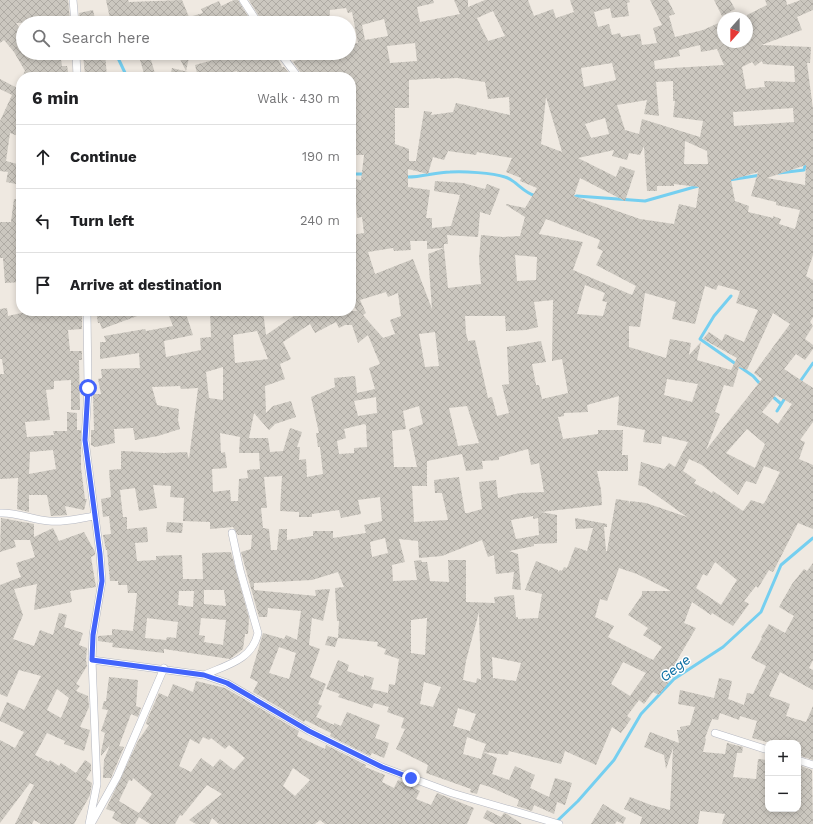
<!DOCTYPE html>
<meta charset="utf-8">
<style>
:root{--surface:#fff;--page:#f6f6f6;--text:#202124;--muted:#757577;--line:#e0e0e0}
body{margin:0;font-family:"Work Sans",sans-serif;background:var(--page);color:var(--text)}
.controls{position:absolute;right:12px;bottom:12px;display:grid;overflow:hidden;border-radius:8px;box-shadow:0 2px 6px #0003}
.controls button{width:36px;height:36px;display:grid;place-items:center;padding:0;border:0;border-bottom:1px solid var(--line);background:var(--surface);color:var(--text);font:20px sans-serif}
.compass{position:absolute;left:717px;top:12px;width:36px;height:36px;border-radius:50%;background:var(--surface);box-shadow:0 2px 6px #0003;rotate:201deg}
.stop{position:absolute;width:12px;height:12px;margin:-9px;border:3px solid #4264fb;border-radius:50%;background:#fff}
.stop.end{background:#4264fb;border-color:#fff;box-shadow:0 1px 4px #0008}
.list{margin:0;padding:0;list-style:none}
h2{display:flex;justify-content:space-between;align-items:center;height:52px;margin:0;padding:0 16px;font-size:17px}
h2 small{font-size:13px;font-weight:400;color:var(--muted)}
.list li{display:grid;grid-template-columns:26px 1fr auto;gap:12px;align-items:center;box-sizing:border-box;height:64px;padding:0 16px;border-top:1px solid var(--line)}
.list b{display:block;font-size:15px;white-space:nowrap}
.list em{font-size:13px;font-style:normal;color:var(--muted)}
.icon{flex:none;width:22px;height:22px;fill:none;stroke:currentColor;stroke-width:2;stroke-linecap:round;stroke-linejoin:round}
.map{position:relative;flex:none;width:813px;height:824px;overflow:hidden}
.search{position:absolute;background:var(--surface);box-shadow:0 2px 6px #0003;left:16px;top:16px;width:340px;height:44px;display:flex;align-items:center;gap:10px;box-sizing:border-box;padding:0 14px;border-radius:22px;color:var(--muted);font-size:15px}
.panel{position:absolute;background:var(--surface);box-shadow:0 2px 6px #0003;left:16px;top:72px;width:340px;height:244px;border-radius:16px}
.map>svg:first-child{display:block}
.lines{fill:none;stroke-linecap:round;stroke-linejoin:round}
.stream{stroke:#75cff0;stroke-width:3}
.building{fill:url(#building-cross-hatch);fill-rule:evenodd}
.minor-casing{stroke:#b4b7c1;stroke-width:8}
.minor{stroke:#fff;stroke-width:7}
.route{stroke:#4264fb;stroke-width:5}
.labels{text-anchor:middle;stroke-width:3;stroke-linejoin:round;paint-order:stroke}
.water-label{font-size:14px;font-style:italic;fill:#0d6fa3;stroke:#fff}
</style>
<div class="map">
<svg width="813" height="824" viewBox="0 0 813 824">
<defs>
<pattern id="building-cross-hatch" width="8" height="8" patternUnits="userSpaceOnUse"><rect width="8" height="8" fill="#cbc7bf"/><path d="M0 0l8 8M0 8l8-8" fill="none" stroke="#afaba4"/></pattern>
</defs>
<rect width="100%" height="100%" fill="#efe9e1"/>
<g class="lines">
<!-- stream -->
<path class="stream" d="M 118,58 L 127,77
M 779,173 L 804,170 L 806,161
M 351,174 L 365,174
M 405,177 C 420,178 435,172 450,172 C 464,171 492,173 505,177 C 516,180 523,193 536,196
M 729,180 L 761,175
M 572,198 L 577,196 L 645,201 L 698,186
M 731,296 L 714,316 L 700,339 L 753,376 L 761,385
M 799,383 L 813,363
M 772,396 L 780,403
M 777,411 L 785,398
M 555,823 L 578,801 L 614,760 L 641,714 L 674,679 L 723,647 L 761,612 L 781,565 L 813,538"/>
</g>
<!-- building -->
<path class="building" d="M 0,0 L 68,0 L 70,20 L 53,23 L 16,23 L 23,33 L 23,53 L 60,53 L 62,66 L 67,66 L 69,77 L 22,77 L 25,71 L 14,52 L 4,40 L 0,43 Z
M 106,0 L 128,0 L 129,2 L 182,0 L 189,17 L 203,13 L 201,9 L 219,1 L 221,6 L 234,0 L 238,0 L 252,23 L 225,23 L 224,20 L 217,23 L 111,23 Z
M 249,0 L 433,0 L 434,3 L 417,7 L 420,22 L 460,14 L 454,0 L 468,0 L 468,7 L 485,0 L 528,0 L 534,16 L 553,9 L 556,18 L 574,12 L 570,0 L 629,0 L 630,2 L 627,3 L 629,16 L 612,18 L 610,8 L 594,12 L 598,27 L 609,24 L 612,35 L 620,33 L 621,37 L 640,34 L 642,45 L 657,43 L 653,28 L 662,25 L 650,0 L 668,0 L 675,14 L 669,16 L 675,37 L 703,30 L 723,21 L 723,42 L 747,42 L 747,15 L 767,5 L 765,0 L 786,0 L 787,5 L 801,0 L 813,0 L 813,10 L 797,17 L 802,30 L 761,45 L 811,47 L 810,63 L 807,63 L 813,109 L 813,255 L 806,276 L 813,280 L 813,317 L 810,322 L 813,326 L 805,339 L 813,345 L 813,349 L 805,360 L 796,354 L 784,369 L 813,388 L 813,422 L 800,440 L 805,442 L 799,459 L 813,465 L 813,529 L 798,523 L 773,572 L 769,570 L 758,588 L 756,586 L 744,601 L 749,604 L 733,626 L 712,613 L 711,615 L 692,602 L 684,623 L 696,628 L 676,662 L 678,664 L 673,672 L 675,674 L 659,695 L 653,692 L 644,704 L 639,700 L 627,716 L 631,719 L 621,733 L 612,727 L 596,765 L 565,751 L 561,764 L 509,751 L 508,755 L 483,752 L 486,744 L 467,737 L 463,754 L 481,759 L 483,752 L 497,758 L 492,774 L 509,780 L 515,766 L 535,775 L 530,788 L 549,797 L 555,778 L 572,783 L 565,805 L 557,802 L 554,814 L 534,805 L 532,811 L 517,806 L 519,800 L 490,787 L 480,784 L 477,794 L 470,792 L 471,789 L 426,773 L 428,765 L 396,749 L 405,729 L 401,728 L 404,718 L 387,712 L 389,707 L 374,703 L 372,708 L 338,697 L 340,694 L 326,689 L 338,660 L 349,665 L 347,671 L 364,677 L 364,675 L 374,678 L 371,689 L 388,693 L 389,684 L 395,685 L 399,659 L 384,654 L 386,649 L 377,646 L 378,642 L 338,638 L 339,621 L 337,621 L 335,588 L 344,587 L 338,572 L 312,580 L 254,583 L 254,590 L 316,596 L 315,590 L 330,589 L 323,621 L 312,618 L 309,645 L 320,649 L 310,677 L 326,684 L 318,704 L 322,706 L 316,717 L 334,725 L 334,723 L 341,726 L 347,712 L 380,725 L 375,738 L 389,743 L 384,758 L 372,753 L 370,756 L 330,736 L 331,733 L 305,720 L 304,722 L 253,692 L 258,682 L 250,678 L 263,633 L 284,639 L 286,635 L 297,640 L 301,611 L 268,608 L 267,617 L 259,617 L 241,552 L 251,549 L 252,535 L 238,535 L 233,527 L 210,529 L 210,522 L 183,521 L 184,498 L 170,497 L 171,486 L 153,485 L 157,508 L 139,511 L 135,488 L 120,490 L 123,517 L 127,517 L 127,529 L 147,527 L 148,542 L 135,543 L 137,561 L 156,560 L 156,556 L 182,555 L 183,579 L 203,579 L 202,553 L 231,552 L 249,618 L 248,634 L 245,634 L 243,649 L 230,659 L 164,649 L 164,653 L 112,647 L 113,643 L 98,641 L 98,636 L 112,635 L 112,629 L 133,631 L 137,593 L 128,593 L 127,585 L 118,585 L 118,581 L 110,581 L 107,550 L 106,550 L 103,535 L 111,534 L 109,516 L 103,517 L 101,499 L 111,497 L 109,470 L 121,469 L 121,451 L 164,453 L 187,452 L 189,459 L 198,388 L 181,389 L 180,386 L 152,387 L 157,405 L 179,409 L 178,420 L 180,429 L 158,436 L 135,440 L 133,428 L 114,429 L 115,443 L 95,447 L 91,445 L 91,430 L 94,430 L 93,394 L 101,394 L 98,379 L 102,378 L 101,369 L 140,368 L 139,353 L 100,359 L 100,342 L 106,342 L 104,336 L 145,329 L 146,331 L 173,326 L 167,311 L 185,311 L 193,335 L 164,341 L 166,357 L 201,350 L 200,338 L 211,337 L 210,311 L 224,311 L 224,315 L 263,311 L 266,335 L 301,311 L 357,311 L 351,299 L 351,289 L 354,287 L 351,277 L 351,266 L 355,265 L 351,235 L 364,233 L 362,217 L 357,218 L 356,203 L 351,203 L 351,179 L 361,180 L 364,155 L 351,155 L 351,106 L 354,105 L 351,95 L 351,77 L 307,77 L 306,72 L 301,73 L 293,62 L 304,56 L 303,53 L 349,53 L 349,45 L 358,43 L 352,12 L 348,13 L 346,8 L 330,10 L 329,23 L 263,23 ZM 493,11 L 505,36 L 488,41 L 477,18 ZM 384,19 L 388,36 L 365,40 L 362,25 ZM 415,43 L 417,61 L 390,63 L 387,46 ZM 700,45 L 701,52 L 717,49 L 724,65 L 655,69 L 654,61 L 680,56 L 679,50 ZM 762,61 L 763,64 L 794,66 L 795,82 L 764,81 L 765,87 L 746,89 L 742,67 L 752,62 L 755,66 ZM 612,63 L 616,80 L 584,87 L 581,68 ZM 440,78 L 440,79 L 457,78 L 485,82 L 488,99 L 509,97 L 510,115 L 456,103 L 453,112 L 431,115 L 432,112 L 424,111 L 416,161 L 409,161 L 409,149 L 395,144 L 395,108 L 409,108 L 409,80 ZM 673,81 L 673,101 L 675,101 L 673,117 L 703,121 L 700,137 L 642,119 L 639,134 L 625,130 L 617,105 L 647,100 L 644,114 L 659,116 L 656,82 ZM 546,97 L 557,134 L 562,152 L 541,144 ZM 793,108 L 794,122 L 734,126 L 733,112 ZM 605,118 L 609,134 L 591,138 L 585,124 ZM 685,141 L 707,151 L 708,164 L 684,164 ZM 644,146 L 647,191 L 657,191 L 657,186 L 674,186 L 674,184 L 699,187 L 696,208 L 679,204 L 674,224 L 640,219 L 574,196 L 580,178 L 625,201 L 635,171 L 620,166 L 616,177 L 578,158 L 614,150 L 612,156 L 627,160 L 629,153 L 640,155 ZM 448,151 L 476,155 L 477,152 L 512,158 L 506,172 L 521,178 L 520,181 L 537,188 L 525,208 L 506,204 L 506,205 L 525,217 L 520,236 L 503,237 L 481,235 L 479,258 L 481,284 L 448,288 L 444,248 L 428,254 L 432,309 L 413,259 L 375,274 L 368,252 L 393,248 L 394,251 L 411,250 L 410,241 L 427,241 L 427,249 L 444,248 L 444,244 L 448,244 L 447,235 L 478,237 L 480,212 L 490,215 L 500,189 L 487,184 L 485,189 L 463,183 L 435,181 L 434,191 L 460,195 L 451,226 L 432,228 L 432,218 L 426,218 L 430,190 L 408,187 L 408,169 L 428,174 L 433,157 L 444,160 ZM 806,165 L 805,185 L 767,178 ZM 758,172 L 751,196 L 776,202 L 776,205 L 800,210 L 795,229 L 779,224 L 781,219 L 773,216 L 773,218 L 748,212 L 749,206 L 735,201 L 731,180 ZM 546,219 L 600,240 L 597,248 L 603,251 L 596,265 L 636,286 L 632,295 L 573,270 L 583,242 L 539,234 ZM 515,255 L 537,257 L 536,280 L 517,281 ZM 585,285 L 605,293 L 602,301 L 607,302 L 603,316 L 577,314 ZM 718,285 L 740,291 L 736,303 L 758,310 L 744,342 L 725,334 L 722,341 L 709,332 L 703,339 L 737,358 L 731,370 L 697,360 L 701,342 L 689,355 L 691,343 L 670,339 L 666,358 L 629,347 L 629,326 L 640,327 L 645,293 L 676,302 L 672,319 L 695,324 L 705,286 L 716,290 ZM 386,292 L 388,297 L 398,293 L 401,316 L 390,320 L 395,334 L 383,338 L 363,315 L 366,313 L 360,300 ZM 553,300 L 552,361 L 562,359 L 568,393 L 542,399 L 539,385 L 536,385 L 532,364 L 546,362 L 541,341 L 507,347 L 509,384 L 502,385 L 509,413 L 497,416 L 492,397 L 488,398 L 475,340 L 468,341 L 466,333 L 465,316 L 505,316 L 506,331 L 526,330 L 538,327 L 534,302 ZM 773,313 L 790,324 L 754,373 L 762,379 L 706,450 L 720,414 L 715,412 L 724,385 L 733,387 L 739,367 L 747,370 ZM 336,322 L 339,328 L 345,325 L 352,325 L 358,343 L 368,335 L 380,364 L 369,368 L 375,389 L 357,393 L 355,376 L 334,378 L 335,387 L 311,397 L 319,433 L 316,433 L 318,447 L 320,447 L 323,474 L 307,477 L 306,459 L 299,460 L 300,447 L 297,447 L 302,432 L 290,428 L 283,451 L 270,452 L 268,438 L 249,438 L 254,413 L 269,430 L 275,424 L 296,417 L 291,401 L 273,406 L 266,413 L 265,386 L 285,379 L 280,364 L 291,359 L 283,342 L 310,324 L 315,333 ZM 257,331 L 268,359 L 235,363 L 233,335 ZM 435,332 L 439,366 L 425,367 L 419,334 ZM 223,367 L 223,400 L 209,398 L 206,372 ZM 667,379 L 698,384 L 692,402 L 664,395 ZM 776,395 L 792,404 L 778,424 L 762,412 ZM 619,396 L 617,425 L 645,430 L 643,442 L 661,444 L 662,436 L 688,442 L 675,467 L 669,463 L 664,469 L 641,462 L 638,485 L 645,487 L 687,517 L 646,503 L 630,501 L 629,504 L 629,501 L 616,499 L 607,551 L 606,551 L 604,527 L 607,527 L 607,524 L 575,518 L 576,529 L 593,528 L 587,551 L 575,547 L 567,568 L 564,567 L 562,571 L 560,570 L 558,572 L 558,570 L 536,561 L 525,590 L 542,594 L 538,618 L 518,619 L 518,617 L 516,617 L 514,595 L 494,597 L 495,603 L 466,602 L 466,560 L 448,560 L 449,582 L 430,581 L 427,562 L 422,562 L 421,560 L 414,561 L 417,580 L 393,581 L 392,565 L 405,562 L 399,539 L 418,541 L 419,558 L 442,556 L 482,540 L 488,557 L 494,555 L 496,574 L 514,572 L 512,589 L 521,590 L 518,554 L 509,551 L 534,546 L 534,544 L 557,543 L 557,515 L 541,512 L 602,505 L 601,490 L 597,471 L 628,471 L 628,455 L 622,455 L 623,430 L 598,430 L 598,434 L 563,439 L 558,417 L 564,416 L 564,413 L 588,412 L 587,405 ZM 376,397 L 377,413 L 358,416 L 354,401 ZM 419,406 L 423,424 L 409,429 L 417,467 L 394,467 L 392,431 L 406,429 L 403,411 ZM 467,406 L 479,443 L 458,446 L 449,408 ZM 364,424 L 366,425 L 367,447 L 354,448 L 354,453 L 339,454 L 337,441 L 346,438 L 344,429 ZM 747,429 L 765,444 L 755,468 L 726,453 ZM 220,433 L 240,437 L 239,453 L 259,453 L 260,469 L 247,470 L 248,478 L 239,479 L 238,501 L 231,501 L 230,490 L 213,492 L 212,469 L 227,468 L 225,452 L 221,453 ZM 528,449 L 531,465 L 539,463 L 544,492 L 520,493 L 498,498 L 496,480 L 479,482 L 482,509 L 468,513 L 465,513 L 459,477 L 434,480 L 435,493 L 442,493 L 448,520 L 414,522 L 412,486 L 427,486 L 427,461 L 462,454 L 466,471 L 483,469 L 482,461 L 499,460 L 499,457 ZM 689,459 L 702,465 L 738,495 L 746,481 L 756,484 L 764,466 L 780,472 L 765,502 L 763,504 L 751,500 L 743,511 L 713,491 L 712,493 L 694,483 L 696,480 L 683,471 ZM 282,476 L 280,511 L 299,512 L 299,517 L 312,517 L 312,514 L 339,510 L 341,518 L 361,514 L 358,500 L 380,497 L 382,521 L 364,525 L 366,533 L 333,538 L 333,531 L 313,531 L 313,536 L 287,540 L 287,529 L 279,529 L 277,550 L 271,550 L 269,529 L 263,528 L 261,508 L 267,508 L 264,477 ZM 533,516 L 533,519 L 538,518 L 539,535 L 516,539 L 511,520 ZM 385,538 L 388,553 L 372,557 L 370,542 ZM 715,562 L 737,580 L 721,605 L 696,588 L 703,574 L 707,576 ZM 619,568 L 637,574 L 671,591 L 642,591 L 642,595 L 628,615 L 648,628 L 643,635 L 662,647 L 653,660 L 608,637 L 614,626 L 595,617 L 600,599 L 607,601 ZM 204,590 L 224,590 L 226,606 L 204,604 ZM 179,591 L 194,591 L 193,607 L 178,605 ZM 479,612 L 481,680 L 477,678 L 476,683 L 463,680 L 466,661 ZM 147,618 L 178,622 L 176,638 L 167,637 L 166,640 L 145,638 ZM 201,618 L 226,620 L 223,645 L 204,642 L 205,636 L 199,635 ZM 427,618 L 425,655 L 411,653 L 411,620 ZM 279,647 L 296,653 L 289,679 L 269,673 ZM 492,657 L 521,663 L 516,681 L 493,678 ZM 623,662 L 646,673 L 630,696 L 611,684 ZM 424,682 L 441,687 L 433,707 L 420,704 ZM 458,708 L 476,714 L 470,731 L 453,726 Z
M 714,0 L 730,0 L 735,9 L 722,16 Z
M 93,10 L 96,23 L 81,23 L 79,13 Z
M 105,53 L 107,77 L 97,77 L 97,72 L 85,74 L 83,55 Z
M 138,53 L 149,53 L 156,77 L 145,77 Z
M 186,53 L 190,53 L 186,71 L 179,57 Z
M 239,53 L 275,53 L 282,67 L 284,67 L 291,76 L 238,77 L 237,71 L 209,77 L 198,77 L 195,65 Z
M 172,68 L 196,74 L 196,77 L 170,77 Z
M 0,79 L 21,90 L 21,137 L 10,133 L 6,161 L 21,165 L 21,185 L 6,182 L 8,172 L 0,171 L 0,121 L 12,95 L 0,89 Z
M 14,199 L 21,200 L 21,282 L 5,283 L 3,258 L 0,258 L 0,222 L 11,222 Z
M 7,308 L 8,316 L 30,311 L 82,311 L 82,329 L 68,330 L 70,351 L 82,351 L 82,360 L 79,360 L 80,410 L 71,410 L 71,380 L 54,381 L 54,389 L 46,390 L 50,420 L 25,422 L 27,437 L 54,435 L 53,431 L 67,431 L 67,412 L 77,413 L 77,430 L 81,430 L 81,468 L 85,499 L 87,499 L 84,510 L 65,506 L 67,515 L 51,516 L 47,495 L 29,495 L 29,512 L 17,509 L 18,478 L 0,479 L 0,374 L 4,374 L 2,359 L 0,359 L 0,309 ZM 53,450 L 56,469 L 29,474 L 30,452 Z
M 96,311 L 148,311 L 148,312 L 102,329 L 100,323 L 98,323 Z
M 1,518 L 34,524 L 34,537 L 53,528 L 59,541 L 84,532 L 95,552 L 95,555 L 91,557 L 96,587 L 70,591 L 72,602 L 34,610 L 37,584 L 14,589 L 23,615 L 13,639 L 34,646 L 40,630 L 53,635 L 59,613 L 67,615 L 64,627 L 83,633 L 79,645 L 87,648 L 86,660 L 87,666 L 76,684 L 80,686 L 76,691 L 88,696 L 89,707 L 80,727 L 90,730 L 84,751 L 64,744 L 65,741 L 47,733 L 35,755 L 49,762 L 50,760 L 59,766 L 61,763 L 76,773 L 85,760 L 91,764 L 91,771 L 86,779 L 92,783 L 90,795 L 74,824 L 41,824 L 34,820 L 32,824 L 15,824 L 34,785 L 30,783 L 0,823 L 0,740 L 15,748 L 24,732 L 0,721 L 0,718 L 7,702 L 24,710 L 41,676 L 19,670 L 7,697 L 0,694 L 0,585 L 21,577 L 16,563 L 35,557 L 30,540 L 14,540 L 16,547 L 0,552 ZM 57,689 L 69,698 L 61,718 L 47,710 Z
M 167,522 L 183,523 L 182,533 L 166,532 Z
M 813,563 L 813,660 L 809,668 L 813,670 L 813,690 L 780,672 L 769,696 L 790,704 L 786,716 L 806,722 L 813,706 L 813,760 L 798,755 L 798,743 L 770,743 L 752,738 L 757,721 L 740,716 L 739,720 L 720,713 L 718,720 L 712,719 L 705,738 L 706,739 L 703,752 L 725,754 L 727,743 L 743,747 L 742,753 L 737,753 L 733,777 L 756,779 L 758,759 L 768,760 L 768,809 L 798,809 L 798,765 L 812,770 L 813,824 L 722,824 L 725,814 L 700,811 L 698,824 L 640,824 L 642,817 L 624,809 L 630,797 L 651,805 L 670,810 L 673,748 L 666,769 L 664,755 L 644,747 L 650,732 L 679,743 L 677,730 L 681,730 L 680,727 L 690,725 L 695,707 L 678,704 L 680,690 L 714,698 L 719,678 L 732,681 L 728,699 L 744,705 L 747,693 L 753,694 L 766,666 L 751,658 L 762,638 L 761,637 L 769,624 L 785,633 L 794,616 L 779,607 L 792,584 L 804,569 L 807,571 Z
M 328,636 L 338,638 L 335,647 L 325,645 Z
M 109,677 L 138,680 L 136,706 L 141,708 L 138,717 L 131,714 L 119,746 L 124,747 L 111,778 L 103,778 L 104,760 L 110,745 L 101,756 L 101,752 L 105,733 L 101,731 L 108,710 L 102,709 L 104,701 L 106,701 Z
M 196,681 L 225,688 L 299,731 L 297,736 L 325,749 L 326,745 L 366,765 L 365,767 L 385,775 L 382,782 L 394,788 L 398,780 L 420,791 L 416,799 L 431,805 L 437,793 L 474,808 L 467,824 L 325,824 L 320,820 L 315,824 L 219,824 L 212,818 L 209,824 L 196,824 L 189,820 L 222,794 L 207,785 L 182,816 L 180,815 L 175,824 L 150,824 L 139,817 L 135,824 L 122,824 L 112,818 L 115,812 L 106,809 L 138,741 L 149,725 L 146,724 L 147,720 L 159,693 L 168,697 L 173,684 L 193,692 ZM 203,737 L 209,740 L 211,738 L 225,749 L 229,745 L 245,758 L 234,770 L 220,759 L 213,767 L 201,758 L 191,772 L 179,766 L 190,739 L 199,744 ZM 293,768 L 310,780 L 295,796 L 283,786 ZM 133,778 L 152,794 L 139,813 L 119,801 L 129,780 L 132,781 Z
M 603,804 L 626,818 L 623,824 L 617,821 L 615,824 L 591,824 Z
M 487,810 L 501,817 L 504,813 L 507,814 L 522,824 L 495,824 L 483,818 Z"/>
<g class="lines">
<defs>
<path id="minor" d="M 73,0 L 75,23
M 243,0 L 258,23
M 76,53 L 77,77
M 280,53 L 298,77
M 87,311 L 88,388 L 85,440 L 100,554 L 102,581 L 93,635 L 92,660 L 97,784 L 89,824
M 0,513 C 17,512 32,520 49,521 C 64,523 80,518 95,516
M 92,660 L 204,675 L 227,683 L 309,731 L 382,767 L 452,793 L 559,824
M 204,675 C 227,665 252,660 258,633 L 240,570 L 232,533
M 715,733 L 768,750
M 798,760 L 813,765
M 91,824 L 117,777 L 164,668"/>
</defs>
<!-- minor casing -->
<use href="#minor" class="minor-casing"/>
<!-- minor -->
<use href="#minor" class="minor"/>
</g>
<g class="lines">
<!-- route -->
<path class="route" d="M 88,388 L 85,440 L 100,554 L 102,581 L 93,635 L 92,660 L 204,675 L 227,683 L 309,731 L 382,767 L 411,778"/>
</g>
<g class="labels">
<!-- water labels -->
<g class="water-label">
<text transform="translate(675 668) rotate(-38)" y="5">Gege</text>
</g>
</g>
</svg>
<div class="controls">
<button>+</button>
<button>−</button>
</div>
<svg class="compass" viewBox="-18 -18 36 36"><path d="M0-13l5 13h-10z" fill="#e53935"/><path d="M0 13l5-13h-10z" fill="#757577"/></svg>
<div class="stop" style="left:88px;top:388px"></div>
<div class="stop end" style="left:411px;top:778px"></div>
<div class="search"><svg class="icon" aria-label="search" viewBox="0 0 24 24"><circle cx="10" cy="10" r="6"/><path d="M15 15l6 6"/></svg>Search here</div>
<section class="panel">
<h2>6 min<small>Walk · 430 m</small></h2>
<ul class="list">
<li><svg class="icon" aria-label="ahead" viewBox="0 0 24 24"><path d="M12 20V5M6 11l6-6 6 6"/></svg><div><b>Continue</b></div><em>190 m</em></li>
<li><svg class="icon" aria-label="left" viewBox="0 0 24 24"><path d="M17 20v-9H6M10 6l-5 5 5 5"/></svg><div><b>Turn left</b></div><em>240 m</em></li>
<li><svg class="icon" aria-label="arrive" viewBox="0 0 24 24"><path d="M6 21V4h12l-3 4 3 4H6"/></svg><div><b>Arrive at destination</b></div></li>
</ul>
</section>
</div>
